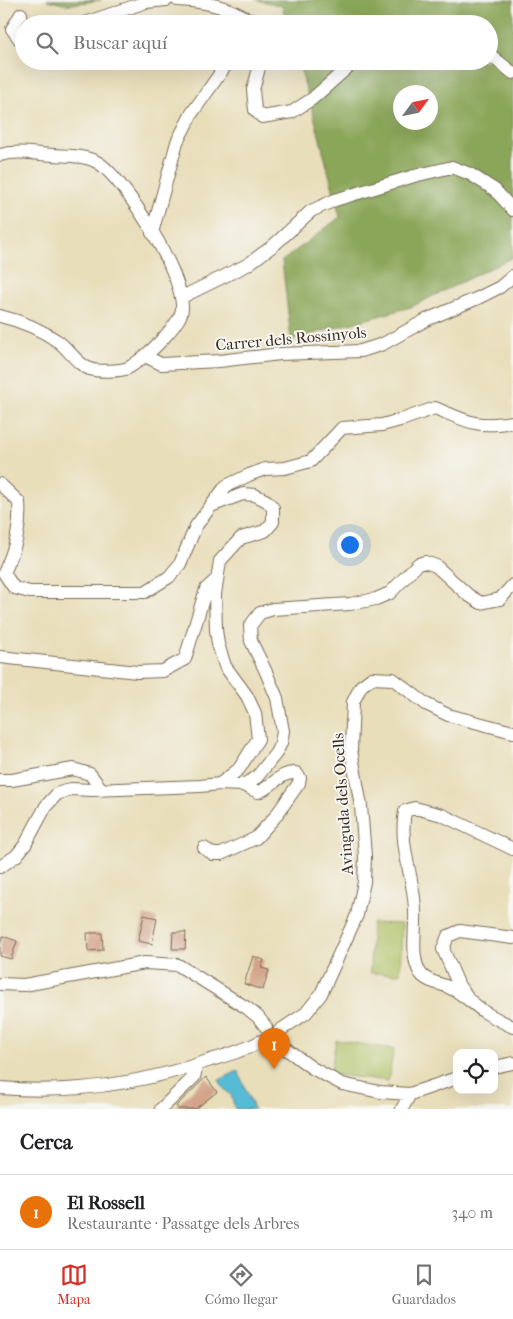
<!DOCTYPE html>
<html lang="es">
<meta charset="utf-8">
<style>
:root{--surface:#fff;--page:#f2f2f2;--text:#202124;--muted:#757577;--line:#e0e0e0;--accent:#d93025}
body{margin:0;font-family:"IM FELL French Canon",serif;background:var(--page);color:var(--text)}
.controls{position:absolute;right:15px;bottom:15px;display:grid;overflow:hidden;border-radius:10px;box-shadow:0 5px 20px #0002}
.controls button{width:45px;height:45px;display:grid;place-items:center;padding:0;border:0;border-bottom:1px solid var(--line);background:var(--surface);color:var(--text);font:25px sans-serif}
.compass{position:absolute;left:393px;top:85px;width:45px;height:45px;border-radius:50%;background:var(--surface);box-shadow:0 5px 20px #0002;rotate:57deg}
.you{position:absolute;left:349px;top:544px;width:18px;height:18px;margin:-12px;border:4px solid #fff;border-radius:50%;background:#1a73e8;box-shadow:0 0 0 8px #1a73e833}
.badge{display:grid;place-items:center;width:32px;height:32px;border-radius:50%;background:var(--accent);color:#fff;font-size:16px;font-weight:700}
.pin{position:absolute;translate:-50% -41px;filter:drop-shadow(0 1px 2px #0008)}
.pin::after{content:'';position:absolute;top:26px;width:18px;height:15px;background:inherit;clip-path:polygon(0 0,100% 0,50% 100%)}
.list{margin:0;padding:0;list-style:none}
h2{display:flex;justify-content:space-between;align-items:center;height:65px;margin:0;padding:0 20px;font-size:21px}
h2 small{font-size:16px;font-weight:400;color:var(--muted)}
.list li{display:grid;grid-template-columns:32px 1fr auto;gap:15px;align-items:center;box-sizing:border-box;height:75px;padding:0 20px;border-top:1px solid var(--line)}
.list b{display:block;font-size:19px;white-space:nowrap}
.list p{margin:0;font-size:16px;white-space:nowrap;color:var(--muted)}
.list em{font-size:16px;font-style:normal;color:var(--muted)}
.icon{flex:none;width:28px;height:28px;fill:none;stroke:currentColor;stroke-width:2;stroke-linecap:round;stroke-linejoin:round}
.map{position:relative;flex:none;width:513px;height:1109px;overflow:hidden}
.search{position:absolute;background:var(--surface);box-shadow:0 5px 20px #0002;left:15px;right:15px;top:15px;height:55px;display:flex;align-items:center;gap:12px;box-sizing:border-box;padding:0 18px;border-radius:28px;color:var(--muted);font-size:19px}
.sheet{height:140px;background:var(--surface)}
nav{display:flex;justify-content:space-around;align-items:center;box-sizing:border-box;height:70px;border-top:1px solid var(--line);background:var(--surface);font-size:14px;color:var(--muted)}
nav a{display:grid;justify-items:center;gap:2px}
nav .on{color:var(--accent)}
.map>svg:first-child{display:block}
.green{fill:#aec063;stroke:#747540}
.forest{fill:#8aa659;stroke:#62683c;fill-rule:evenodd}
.water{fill:#57bcd5;stroke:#49737a}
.building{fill:#d3a489}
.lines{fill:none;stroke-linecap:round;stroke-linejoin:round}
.minor-casing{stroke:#786955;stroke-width:14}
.minor{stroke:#fff;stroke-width:12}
.labels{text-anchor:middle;stroke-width:4;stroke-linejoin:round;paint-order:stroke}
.street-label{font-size:16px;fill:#3b2a1e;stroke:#f6f6f2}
</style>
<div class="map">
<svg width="513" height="1109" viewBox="0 0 513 1109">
<rect width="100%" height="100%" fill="#f6f6f2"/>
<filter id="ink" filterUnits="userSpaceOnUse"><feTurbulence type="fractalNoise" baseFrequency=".02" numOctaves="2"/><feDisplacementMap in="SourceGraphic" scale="10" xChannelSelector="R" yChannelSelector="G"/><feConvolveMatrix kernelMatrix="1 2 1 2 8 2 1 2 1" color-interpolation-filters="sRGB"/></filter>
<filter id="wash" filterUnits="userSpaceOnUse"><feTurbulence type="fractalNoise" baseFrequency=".0096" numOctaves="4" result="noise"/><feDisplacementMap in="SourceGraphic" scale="20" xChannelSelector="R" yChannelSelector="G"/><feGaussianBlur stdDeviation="1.12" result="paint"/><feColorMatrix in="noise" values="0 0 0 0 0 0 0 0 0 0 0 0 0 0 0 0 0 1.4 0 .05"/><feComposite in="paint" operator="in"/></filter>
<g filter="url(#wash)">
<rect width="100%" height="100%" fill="#e9deba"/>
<!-- green -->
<path class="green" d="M 372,923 L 402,924 L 400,974 L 370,973 Z
M 336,1040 L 394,1049 L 388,1081 L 330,1074 Z"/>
<!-- forest -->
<path class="forest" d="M 47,0 L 101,0 L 67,5 Z
M 257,0 L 513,0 L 513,257 L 411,307 L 291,340 L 282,261 L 340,217 L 314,116 L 298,61 L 489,61 L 489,24 L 287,24 L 282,6 ZM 400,92 L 430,92 L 430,122 L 400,122 Z"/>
<!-- water -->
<path class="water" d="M 238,1071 L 254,1109 L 235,1109 L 231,1095 L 225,1090 L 219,1080 Z"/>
<g id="blocks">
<!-- building -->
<path class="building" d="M 144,915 L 157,918 L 152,944 L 138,941 Z
M 173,932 L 186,932 L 185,949 L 172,949 Z
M 87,933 L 102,933 L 103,950 L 88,951 Z
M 3,936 L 17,941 L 11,959 L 0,956 L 0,945 Z
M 253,956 L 264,960 L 261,968 L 269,970 L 263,990 L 244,984 Z
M 206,1077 L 217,1092 L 195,1109 L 178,1109 L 176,1106 Z"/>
</g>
</g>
<g filter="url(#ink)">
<use href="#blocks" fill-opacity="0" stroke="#786955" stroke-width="1"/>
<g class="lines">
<defs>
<path id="minor" d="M 177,0 C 205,1 232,7 255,24
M 21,14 L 12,29 L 20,40 L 24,40
M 82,24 L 146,2 L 167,0
M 489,54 L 513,73
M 261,61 L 253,90 L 255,110 L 262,117 L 292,112 L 312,99 L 355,61
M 0,155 C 18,150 34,154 53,155 C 67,156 84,155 97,162 C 124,177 191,284 181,314 C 176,327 152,351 141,359 C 137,362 132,366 128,368 C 121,371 98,372 90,369 C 78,365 69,350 59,342 C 42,330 21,321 0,316
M 152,233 L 177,142 L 192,113 L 229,61
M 182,297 L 247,265 L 274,245 L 311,211 L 335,200 L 414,176 L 452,167 L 470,174 L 495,190 L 513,210
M 145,356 L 161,364 L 219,361 L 280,354 L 361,351 L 383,344 L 426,320 L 478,298 L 500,287 L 513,276
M 0,484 L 19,502 C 21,529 15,549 4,573 L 14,588 L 30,592 L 145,592 L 169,577 L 180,564 L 196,526 L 226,486 L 249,475 L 265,469 L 285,468 L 311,461 L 342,428 L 382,425 L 404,419 L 435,408 C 469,422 475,428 513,422
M 0,657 L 137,672 L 163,671 L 185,659 L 206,589 L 217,579
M 0,780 L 12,780 L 73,769 L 90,774 L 102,790
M 220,784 L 243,785 L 257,777 L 276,753 L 281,743 L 283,731 L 277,698 L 266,672 L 251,641 L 250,626 L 260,613 L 273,609 L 350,604 L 376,599 L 390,593 L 418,564 L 425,562 L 436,566 L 468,595 L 481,603 L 500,599 L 513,585
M 204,848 L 213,854 L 221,854 L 256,838 L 275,817 L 299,783 L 300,778 L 296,773 C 279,772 273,787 258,792 L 243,785
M 513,849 L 442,815 L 415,808 L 405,811 C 398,850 417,882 415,921 C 415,937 411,960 421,974 C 427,982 439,983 448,987 C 460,991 472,1003 483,1011 C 492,1017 503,1022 513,1027
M 0,867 L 16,856 L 25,845 L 46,806 L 57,794 L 71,789 L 92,790 L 200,786 L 220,784 L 239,769 L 258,739 L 255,713 L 247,696 L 225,666 L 218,644 L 216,630 L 215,594 L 220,561 L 241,538 L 265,531 L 273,522 L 273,508 L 267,501 L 255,495 L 243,494 L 211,506
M 0,984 L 24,985 L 145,963 L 178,965 L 247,1008 L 258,1017 L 266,1027
M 466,995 L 459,986 L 443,949 L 448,936 L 460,931 L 513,938
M 279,1031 L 306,1013 L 321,994 L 357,915 L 364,882 L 365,856 L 361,806 L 351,750 L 353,702 L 361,686 L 372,678 L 393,679 L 426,704 L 448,715 L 513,732
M 278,1043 L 312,1068 L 342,1084 L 380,1092 L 410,1094 L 457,1078
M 494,1067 L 513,1063
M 0,1088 C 71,1094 144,1083 211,1060 C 228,1055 245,1050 261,1041
M 161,1109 L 194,1077 L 197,1065
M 402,1109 L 410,1094"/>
</defs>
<!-- minor casing -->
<use href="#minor" class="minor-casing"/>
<!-- minor -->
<use href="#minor" class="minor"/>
</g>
</g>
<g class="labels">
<!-- street labels -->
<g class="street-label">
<text transform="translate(291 338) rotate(-5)" y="6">Carrer dels Rossinyols</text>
<text transform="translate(342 804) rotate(-94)" y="6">Avinguda dels Ocells</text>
</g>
</g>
</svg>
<div class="controls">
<button><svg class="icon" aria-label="locate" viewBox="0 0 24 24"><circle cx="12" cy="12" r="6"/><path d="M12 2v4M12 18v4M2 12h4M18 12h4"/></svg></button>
</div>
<svg class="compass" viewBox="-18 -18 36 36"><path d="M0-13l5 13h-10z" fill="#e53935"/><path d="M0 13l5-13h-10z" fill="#757577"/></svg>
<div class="you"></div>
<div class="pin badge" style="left:274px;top:1069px;background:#e8710a">1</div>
<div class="search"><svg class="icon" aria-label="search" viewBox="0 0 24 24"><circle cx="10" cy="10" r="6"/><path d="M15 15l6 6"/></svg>Buscar aquí</div>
</div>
<section class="sheet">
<h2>Cerca<small></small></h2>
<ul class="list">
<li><span class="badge" style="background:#e8710a">1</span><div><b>El Rossell</b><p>Restaurante · Passatge dels Arbres</p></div><em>340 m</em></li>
</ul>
</section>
<nav>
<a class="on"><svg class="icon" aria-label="map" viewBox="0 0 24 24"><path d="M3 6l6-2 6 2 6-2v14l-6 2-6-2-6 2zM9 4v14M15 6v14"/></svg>Mapa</a>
<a><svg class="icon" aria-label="directions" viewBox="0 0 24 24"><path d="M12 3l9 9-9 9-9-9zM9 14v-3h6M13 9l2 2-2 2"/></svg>Cómo llegar</a>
<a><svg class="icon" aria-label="saved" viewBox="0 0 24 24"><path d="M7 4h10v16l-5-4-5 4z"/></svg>Guardados</a>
</nav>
